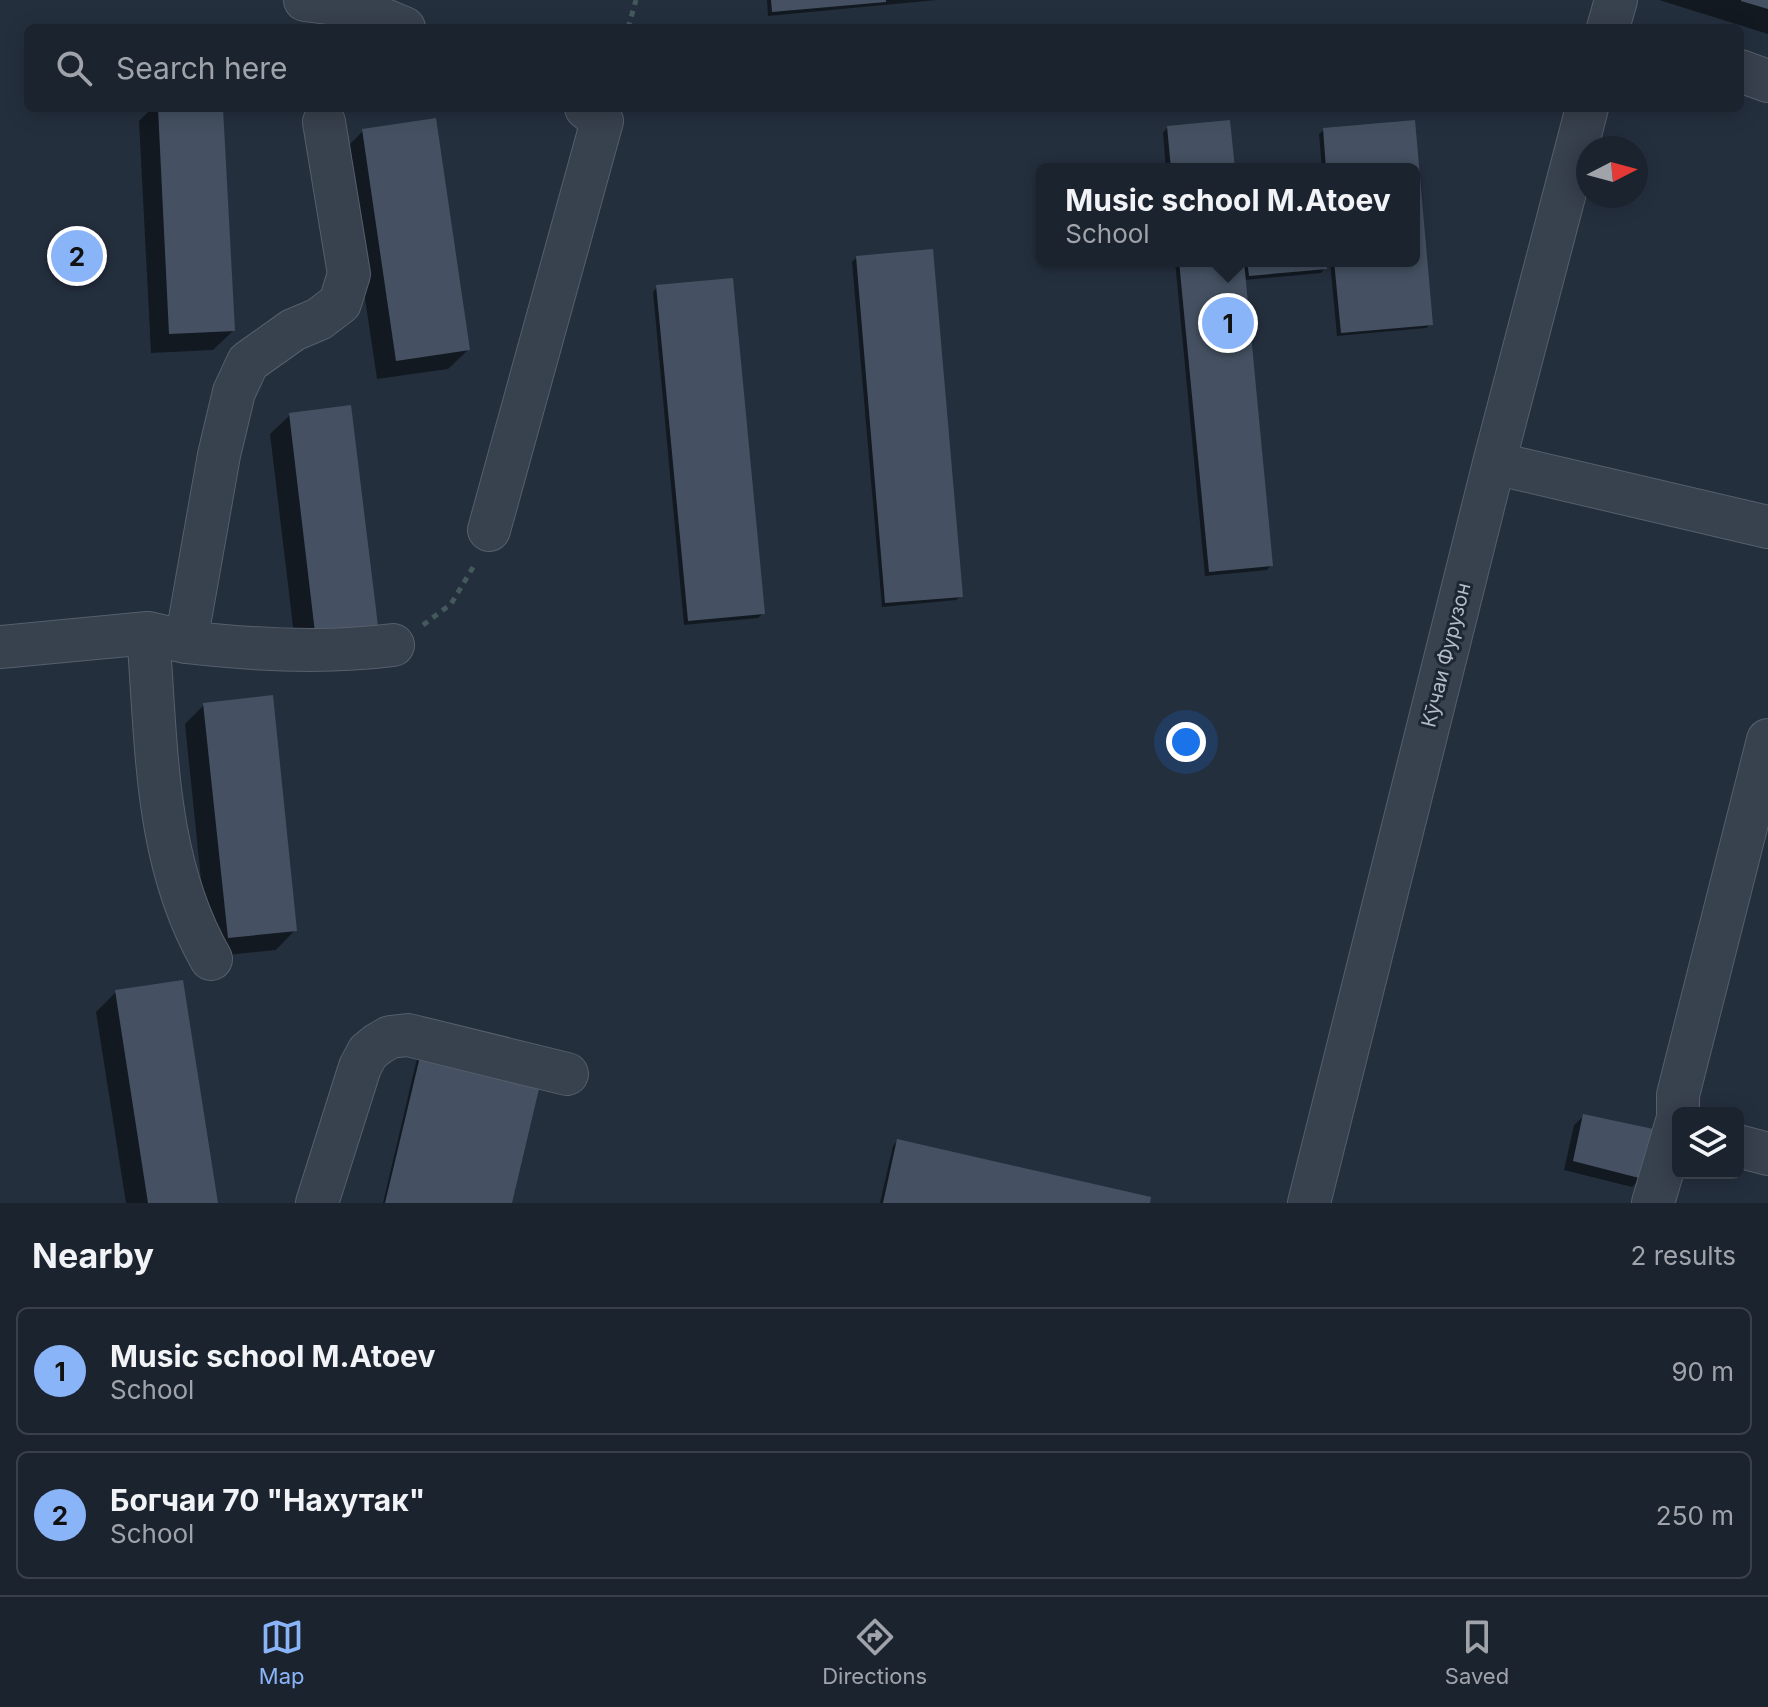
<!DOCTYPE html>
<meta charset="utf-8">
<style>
:root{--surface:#1b232e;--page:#242b36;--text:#f1f3f6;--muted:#a0a4aa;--line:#39404a;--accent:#8ab4f8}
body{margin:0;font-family:Inter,sans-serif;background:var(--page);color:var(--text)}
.controls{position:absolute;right:24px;bottom:24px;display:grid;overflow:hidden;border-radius:12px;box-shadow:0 4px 20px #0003}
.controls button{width:72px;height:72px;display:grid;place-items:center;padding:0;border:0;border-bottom:2px solid var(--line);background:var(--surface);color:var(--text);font:40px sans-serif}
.compass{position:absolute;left:1576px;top:136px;width:72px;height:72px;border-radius:50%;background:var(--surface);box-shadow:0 4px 20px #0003;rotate:84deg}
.you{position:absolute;left:1186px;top:742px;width:28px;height:28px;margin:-20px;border:6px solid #fff;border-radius:50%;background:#1a73e8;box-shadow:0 0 0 12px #1a73e833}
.badge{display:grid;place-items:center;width:52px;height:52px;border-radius:50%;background:var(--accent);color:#111;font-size:26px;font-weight:700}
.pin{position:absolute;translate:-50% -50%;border:4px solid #fff;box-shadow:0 2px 8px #0006}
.popup{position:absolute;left:1036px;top:163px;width:384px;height:104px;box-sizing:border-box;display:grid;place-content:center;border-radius:12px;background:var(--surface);filter:drop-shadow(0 2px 6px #0005);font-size:26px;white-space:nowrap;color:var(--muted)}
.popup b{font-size:30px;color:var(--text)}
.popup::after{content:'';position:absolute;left:50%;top:100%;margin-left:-16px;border:16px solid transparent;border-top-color:var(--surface)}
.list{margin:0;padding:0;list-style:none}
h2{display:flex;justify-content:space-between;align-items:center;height:104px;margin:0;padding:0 32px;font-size:34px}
h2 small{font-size:26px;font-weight:400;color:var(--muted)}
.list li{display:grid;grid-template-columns:52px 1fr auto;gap:24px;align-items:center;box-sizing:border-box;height:128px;margin:0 16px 16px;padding:0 16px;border:2px solid var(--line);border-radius:12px}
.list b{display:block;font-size:30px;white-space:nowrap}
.list p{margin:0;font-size:26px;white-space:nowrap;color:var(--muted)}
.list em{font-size:26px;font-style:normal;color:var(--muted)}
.icon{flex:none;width:44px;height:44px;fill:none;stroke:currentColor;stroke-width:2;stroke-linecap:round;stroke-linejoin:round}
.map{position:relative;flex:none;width:1768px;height:1203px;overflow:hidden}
.search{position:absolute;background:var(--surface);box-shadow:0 4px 20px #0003;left:24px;right:24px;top:24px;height:88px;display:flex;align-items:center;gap:20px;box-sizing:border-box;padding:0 28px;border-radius:12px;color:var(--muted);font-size:30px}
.sheet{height:392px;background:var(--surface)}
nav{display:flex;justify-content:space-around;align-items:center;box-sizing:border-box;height:112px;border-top:2px solid var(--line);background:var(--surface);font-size:22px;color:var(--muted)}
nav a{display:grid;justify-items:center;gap:4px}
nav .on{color:var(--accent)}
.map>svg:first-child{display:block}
.shadow{fill:#0007}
.building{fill:#455162}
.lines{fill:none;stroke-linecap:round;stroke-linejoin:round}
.minor-casing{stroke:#565f6c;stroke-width:44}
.path{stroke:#44595c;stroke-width:5;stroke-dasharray:6 6;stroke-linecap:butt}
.minor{stroke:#38414e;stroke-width:42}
.labels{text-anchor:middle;stroke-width:6;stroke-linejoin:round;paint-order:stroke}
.street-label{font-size:20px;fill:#b4bcc9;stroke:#1d2633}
</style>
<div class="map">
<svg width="1768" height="1203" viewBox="0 0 1768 1203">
<rect width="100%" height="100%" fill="#242f3e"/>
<!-- shadow -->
<path class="shadow" d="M 767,0 L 937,0 L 768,16 Z
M 1659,0 L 1768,0 L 1768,34 Z
M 152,108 L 221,108 L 233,331 L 213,350 L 151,353 L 139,121 Z
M 1413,122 L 1431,324 L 1426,328 L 1337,336 L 1330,261 L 1414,261 L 1414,169 L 1322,169 L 1319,134 L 1324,130 Z
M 1167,128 L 1233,169 L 1166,169 L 1163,133 Z
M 363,131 L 468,350 L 448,369 L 377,379 L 343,151 Z
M 857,257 L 961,596 L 956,600 L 882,607 L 852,262 Z
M 1175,261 L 1325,261 L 1325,268 L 1321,273 L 1244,280 L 1271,565 L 1267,570 L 1205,576 Z
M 657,287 L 763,613 L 758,618 L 684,625 L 653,292 Z
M 290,415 L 377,633 L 297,660 L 270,434 Z
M 204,705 L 295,930 L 276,950 L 209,957 L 185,724 Z
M 116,992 L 216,1203 L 126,1203 L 96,1012 Z
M 419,1050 L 510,1203 L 383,1203 Z
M 1584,1116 L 1642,1178 L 1632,1187 L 1564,1170 L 1574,1125 Z
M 897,1141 L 1148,1203 L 880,1203 L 893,1146 Z"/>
<!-- building -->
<path class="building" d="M 771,0 L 886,0 L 886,2 L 772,12 Z
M 1768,0 L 1768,9 L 1741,1 L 1741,0 Z
M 158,108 L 223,108 L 235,331 L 169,334 Z
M 436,118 L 470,350 L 396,361 L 362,129 Z
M 1230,120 L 1235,169 L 1171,169 L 1167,126 Z
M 1415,120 L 1433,325 L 1341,333 L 1334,261 L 1414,261 L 1414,169 L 1326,169 L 1323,128 Z
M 933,249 L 963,597 L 885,603 L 856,256 Z
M 1179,261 L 1244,261 L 1273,566 L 1209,572 Z
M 1247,261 L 1327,261 L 1327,269 L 1249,276 Z
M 733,278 L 765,614 L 688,621 L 656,285 Z
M 351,405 L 379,634 L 316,641 L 289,413 Z
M 273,695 L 297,931 L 228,938 L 203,703 Z
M 183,980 L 218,1203 L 148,1203 L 115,990 Z
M 423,1044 L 543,1072 L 512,1203 L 385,1203 Z
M 1583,1114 L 1658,1130 L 1643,1179 L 1573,1161 Z
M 897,1139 L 1151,1197 L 1150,1203 L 883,1203 Z"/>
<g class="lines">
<defs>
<path id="minor" d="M 305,0 L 351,6 L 404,28
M 1608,28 L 1616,0
M 1740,71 L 1768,81
M 324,122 L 349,274 L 340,303 L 319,319 L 293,330 L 248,362 L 234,392 L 219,455 L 186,642 C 254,650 324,654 393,645
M 1494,463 L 1768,527
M 489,530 L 602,121 L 586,108
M 186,642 L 148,633 C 157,744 154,860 211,959
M 0,647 L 148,633
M 1678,1118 L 1678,1095 L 1768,740
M 1738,1146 L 1768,1154
M 317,1203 L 360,1067 L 368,1052 L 378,1044 L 390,1037 L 408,1035 L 567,1074
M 1309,1203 L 1494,463 L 1587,108
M 1653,1203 L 1678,1118"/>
</defs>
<!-- minor casing -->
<use href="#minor" class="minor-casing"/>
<!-- path -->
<path class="path" d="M 628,28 L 636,0
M 423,625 L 451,604 L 475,564"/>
<!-- minor -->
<use href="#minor" class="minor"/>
</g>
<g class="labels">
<!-- street labels -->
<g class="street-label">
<text transform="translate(1446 655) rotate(-76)" y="7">Кӯчаи Фурузон</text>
</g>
</g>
</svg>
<div class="controls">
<button><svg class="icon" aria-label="layers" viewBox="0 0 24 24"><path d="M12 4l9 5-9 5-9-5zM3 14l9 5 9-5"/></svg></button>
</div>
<svg class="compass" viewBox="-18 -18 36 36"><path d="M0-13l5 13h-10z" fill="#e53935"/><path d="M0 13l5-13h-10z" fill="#a0a4aa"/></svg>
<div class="you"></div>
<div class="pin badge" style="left:1228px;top:323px">1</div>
<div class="popup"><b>Music school M.Atoev</b>School</div>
<div class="pin badge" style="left:77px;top:256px">2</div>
<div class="search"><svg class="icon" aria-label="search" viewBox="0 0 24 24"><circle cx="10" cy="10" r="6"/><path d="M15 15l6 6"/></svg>Search here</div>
</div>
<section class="sheet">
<h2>Nearby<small>2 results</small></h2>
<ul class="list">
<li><span class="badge">1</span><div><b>Music school M.Atoev</b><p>School</p></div><em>90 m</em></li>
<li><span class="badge">2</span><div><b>Богчаи 70 &quot;Нахутак&quot;</b><p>School</p></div><em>250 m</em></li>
</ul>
</section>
<nav>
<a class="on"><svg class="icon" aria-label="map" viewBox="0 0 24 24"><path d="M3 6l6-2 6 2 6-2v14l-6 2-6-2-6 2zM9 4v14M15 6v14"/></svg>Map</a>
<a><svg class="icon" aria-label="directions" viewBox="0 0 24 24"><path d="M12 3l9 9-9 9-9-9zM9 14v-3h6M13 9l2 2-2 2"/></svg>Directions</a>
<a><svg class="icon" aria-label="saved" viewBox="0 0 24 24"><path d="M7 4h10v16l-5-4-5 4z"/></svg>Saved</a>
</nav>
